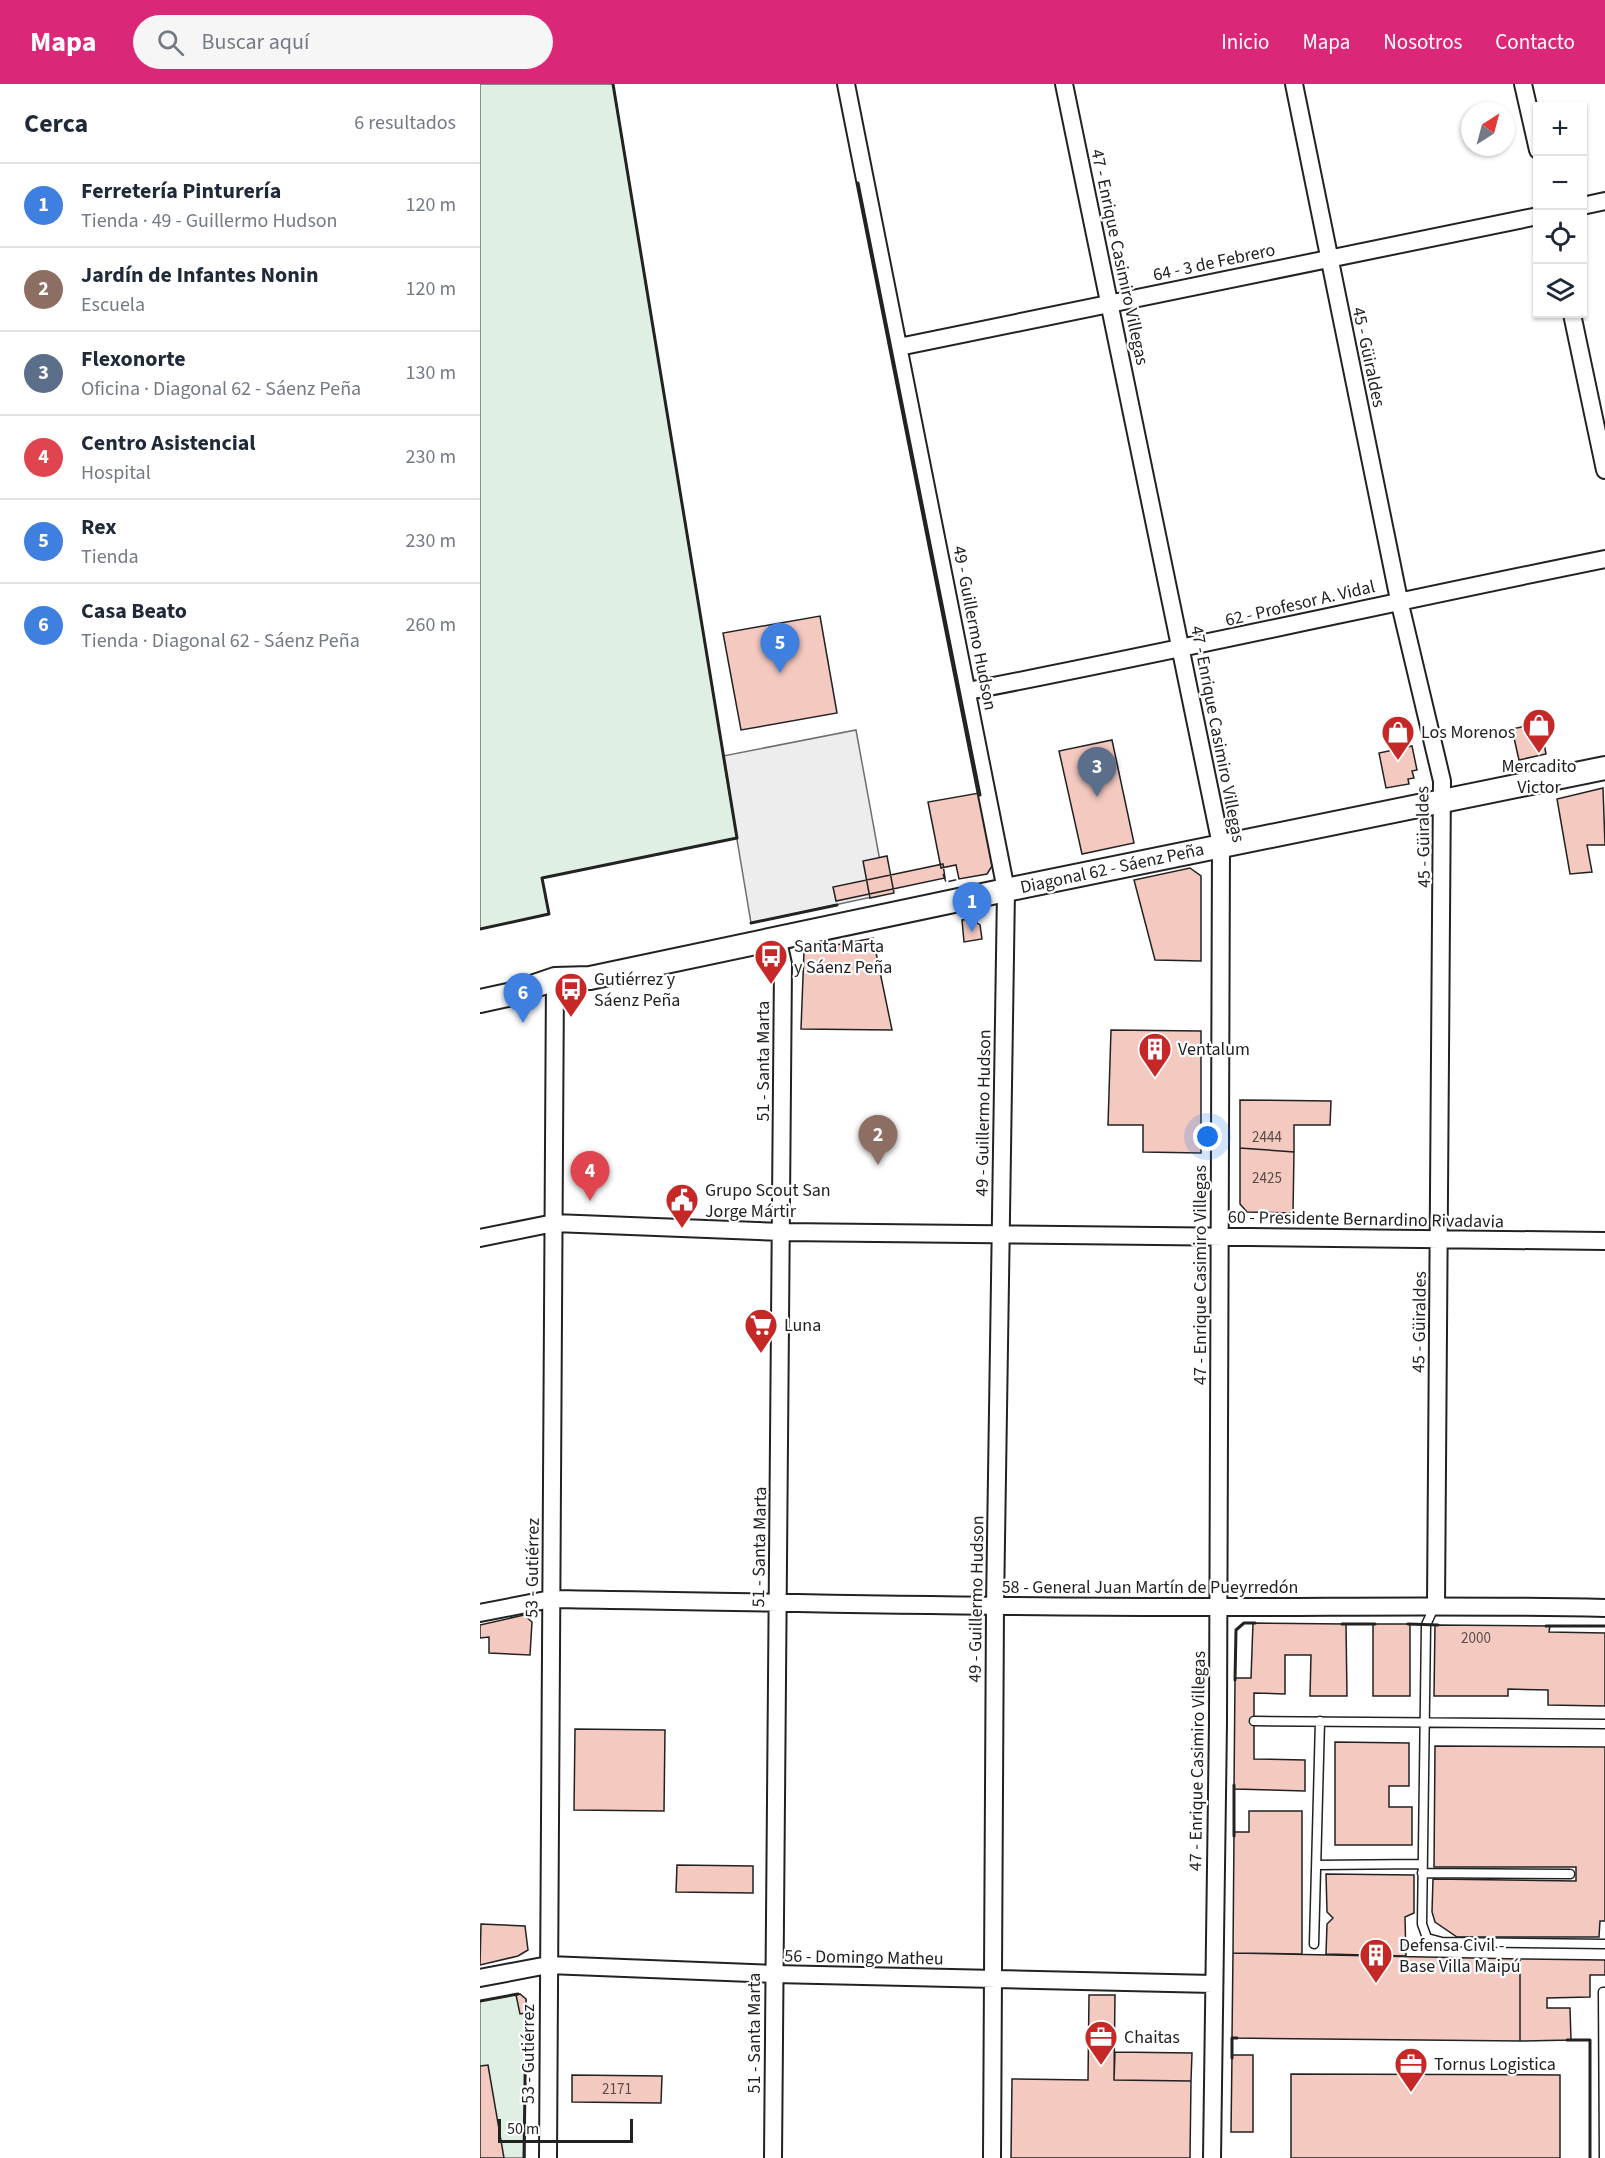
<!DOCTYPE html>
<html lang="es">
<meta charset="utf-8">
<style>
:root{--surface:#fff;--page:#f6f6f7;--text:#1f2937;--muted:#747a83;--line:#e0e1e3;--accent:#db2777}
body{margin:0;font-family:"Source Sans 3",sans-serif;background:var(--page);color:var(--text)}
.controls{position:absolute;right:18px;top:18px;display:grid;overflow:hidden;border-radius:0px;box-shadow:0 2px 4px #0004}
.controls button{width:54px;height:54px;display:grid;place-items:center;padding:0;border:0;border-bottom:2px solid var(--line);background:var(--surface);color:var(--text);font:30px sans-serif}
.compass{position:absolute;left:981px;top:18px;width:54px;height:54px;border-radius:50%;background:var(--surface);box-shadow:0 2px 4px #0004;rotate:36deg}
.scale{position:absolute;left:18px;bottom:15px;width:135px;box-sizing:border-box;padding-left:6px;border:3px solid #222;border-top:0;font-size:16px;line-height:21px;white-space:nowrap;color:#222;-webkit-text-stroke:4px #fff;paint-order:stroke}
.you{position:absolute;left:728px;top:1053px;width:21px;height:21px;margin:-15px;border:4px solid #fff;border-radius:50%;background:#1a73e8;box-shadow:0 0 0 9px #1a73e833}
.badge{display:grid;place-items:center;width:39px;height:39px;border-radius:50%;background:var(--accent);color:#fff;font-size:20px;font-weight:700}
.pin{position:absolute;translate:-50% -50px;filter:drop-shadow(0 2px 3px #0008)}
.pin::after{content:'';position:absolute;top:32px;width:21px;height:18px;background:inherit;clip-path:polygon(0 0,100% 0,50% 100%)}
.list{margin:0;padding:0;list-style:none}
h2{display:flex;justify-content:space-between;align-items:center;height:78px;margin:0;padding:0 24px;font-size:26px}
h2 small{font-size:20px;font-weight:400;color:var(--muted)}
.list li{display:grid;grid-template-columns:39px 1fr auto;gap:18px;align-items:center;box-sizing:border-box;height:84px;padding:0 24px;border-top:2px solid var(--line)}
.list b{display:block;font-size:22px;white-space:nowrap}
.list p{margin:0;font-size:20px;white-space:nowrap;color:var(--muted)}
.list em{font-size:20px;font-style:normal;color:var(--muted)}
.icon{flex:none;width:33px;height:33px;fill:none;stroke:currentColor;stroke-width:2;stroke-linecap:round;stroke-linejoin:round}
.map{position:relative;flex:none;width:1125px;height:2074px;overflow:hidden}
header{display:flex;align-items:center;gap:36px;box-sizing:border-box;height:84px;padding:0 30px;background:var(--accent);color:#fff}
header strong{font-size:28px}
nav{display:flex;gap:33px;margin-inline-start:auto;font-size:21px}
.search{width:420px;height:54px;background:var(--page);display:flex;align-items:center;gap:15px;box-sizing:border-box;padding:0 21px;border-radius:33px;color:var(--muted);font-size:22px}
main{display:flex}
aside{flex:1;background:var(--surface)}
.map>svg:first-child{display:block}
.green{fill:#e0efe3;stroke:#6f6f6f;stroke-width:1.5}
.parking{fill:#ededed;stroke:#6f6f6f;stroke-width:1.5}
.building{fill:#f3c9c0;stroke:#222;stroke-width:1.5}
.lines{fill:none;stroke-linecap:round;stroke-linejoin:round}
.lane-casing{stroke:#222;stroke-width:11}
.street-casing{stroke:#222;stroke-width:20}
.secondary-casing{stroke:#222;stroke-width:26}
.lane{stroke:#fff;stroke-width:8}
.street{stroke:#fff;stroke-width:16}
.secondary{stroke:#fff;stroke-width:22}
.fence{stroke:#222;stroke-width:1.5;stroke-dasharray:8 3;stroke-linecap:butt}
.wall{stroke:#222;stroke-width:3}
.labels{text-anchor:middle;stroke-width:4.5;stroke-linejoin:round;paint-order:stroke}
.number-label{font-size:15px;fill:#564c4a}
.street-label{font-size:18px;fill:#222;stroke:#fff}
.poi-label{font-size:18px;fill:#222;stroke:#fff;text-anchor:start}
</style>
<header>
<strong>Mapa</strong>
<div class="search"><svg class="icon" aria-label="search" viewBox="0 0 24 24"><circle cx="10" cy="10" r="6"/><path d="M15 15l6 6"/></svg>Buscar aquí</div>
<nav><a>Inicio</a><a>Mapa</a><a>Nosotros</a><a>Contacto</a></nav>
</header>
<main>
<aside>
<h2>Cerca<small>6 resultados</small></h2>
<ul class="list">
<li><span class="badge" style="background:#3f7fe0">1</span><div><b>Ferretería Pinturería</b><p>Tienda · 49 - Guillermo Hudson</p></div><em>120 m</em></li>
<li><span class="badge" style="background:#8d6e63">2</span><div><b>Jardín de Infantes Nonin</b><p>Escuela</p></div><em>120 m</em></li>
<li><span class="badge" style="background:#5c6f8a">3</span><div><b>Flexonorte</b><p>Oficina · Diagonal 62 - Sáenz Peña</p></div><em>130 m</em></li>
<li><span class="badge" style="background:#e0444e">4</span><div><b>Centro Asistencial</b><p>Hospital</p></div><em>230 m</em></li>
<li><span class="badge" style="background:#3f7fe0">5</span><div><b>Rex</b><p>Tienda</p></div><em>230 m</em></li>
<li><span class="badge" style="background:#3f7fe0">6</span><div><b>Casa Beato</b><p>Tienda · Diagonal 62 - Sáenz Peña</p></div><em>260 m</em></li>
</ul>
</aside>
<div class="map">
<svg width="1125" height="2074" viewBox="0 0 1125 2074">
<rect width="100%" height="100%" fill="#fff"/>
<!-- green -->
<path class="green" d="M 0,0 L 133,0 L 257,754 L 62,794 L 69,830 L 0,845 Z
M 40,1910 L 46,1915 L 45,2074 L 0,2074 L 0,1917 Z"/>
<!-- parking -->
<path class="parking" d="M 376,646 L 406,810 L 271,839 L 243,672 Z"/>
<!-- building -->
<path class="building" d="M 340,532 L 357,629 L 261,646 L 243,549 Z
M 1060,639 L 1066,670 L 1039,676 L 1032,645 Z
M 632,656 L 654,759 L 602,770 L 579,667 Z
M 932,662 L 937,686 L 932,687 L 934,694 L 928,695 L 929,700 L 906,704 L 899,669 Z
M 1123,704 L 1125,761 L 1107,761 L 1112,788 L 1090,790 L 1077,715 Z
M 499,709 L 512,782 L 507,790 L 479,795 L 476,781 L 461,784 L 448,718 Z
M 407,772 L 414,809 L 390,814 L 383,777 Z
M 463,780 L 465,794 L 356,817 L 353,803 Z
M 710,784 L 721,792 L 721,877 L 675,876 L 654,796 Z
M 491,835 L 500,841 L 502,855 L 484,858 L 482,836 Z
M 393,854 L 412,946 L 321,945 L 324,867 Z
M 631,946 L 721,947 L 721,1069 L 663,1068 L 663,1041 L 628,1041 Z
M 760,1016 L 851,1017 L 850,1041 L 814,1041 L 814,1068 L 760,1064 Z
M 760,1064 L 814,1068 L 813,1129 L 767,1128 L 760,1120 Z
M 44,1531 L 52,1538 L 50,1571 L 9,1569 L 9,1553 L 0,1554 L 0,1541 Z
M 773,1539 L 866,1540 L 867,1612 L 830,1612 L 831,1571 L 805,1571 L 805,1610 L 774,1609 L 774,1675 L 825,1676 L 825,1707 L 754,1705 L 755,1594 L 771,1594 Z
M 893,1540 L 930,1540 L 930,1612 L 893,1612 Z
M 955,1541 L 1070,1542 L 1069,1548 L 1125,1549 L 1125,1622 L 1068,1621 L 1068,1606 L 1028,1605 L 1028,1612 L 954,1612 Z
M 95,1645 L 185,1646 L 184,1727 L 94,1726 Z
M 855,1658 L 929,1659 L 929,1702 L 909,1702 L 909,1723 L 932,1723 L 932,1761 L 855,1761 Z
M 955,1662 L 1125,1663 L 1125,1837 L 1120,1837 L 1119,1853 L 977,1853 L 955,1838 L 952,1828 L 953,1795 L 1096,1797 L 1096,1783 L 954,1783 Z
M 769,1727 L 822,1727 L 822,1870 L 753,1869 L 754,1748 L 769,1748 Z
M 197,1781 L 273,1782 L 273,1809 L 196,1808 Z
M 846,1790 L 934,1791 L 934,1829 L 925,1833 L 926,1872 L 846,1870 L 847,1840 L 853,1834 L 847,1828 Z
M 1,1840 L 45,1842 L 48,1866 L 38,1872 L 0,1881 Z
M 753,1869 L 1040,1875 L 1040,1957 L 752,1954 Z
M 1040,1875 L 1125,1876 L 1125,1891 L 1110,1891 L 1110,1913 L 1067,1914 L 1067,1924 L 1090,1924 L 1091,1956 L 1040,1957 Z
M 40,1910 L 46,1915 L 46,1929 L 40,1930 L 36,1911 Z
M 609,1911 L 635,1911 L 634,1996 L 711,1997 L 710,2074 L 531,2074 L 532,1995 L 608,1996 Z
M 635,1968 L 712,1969 L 711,1997 L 634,1996 Z
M 752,1971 L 773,1971 L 773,2048 L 751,2048 Z
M 8,1981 L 24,2074 L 0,2074 L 0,1982 Z
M 811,1990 L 1080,1991 L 1080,2074 L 811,2074 Z
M 92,1991 L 182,1992 L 181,2019 L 92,2018 Z"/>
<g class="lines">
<defs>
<path id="lane" d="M 955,1521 L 946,1541 L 942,1840 L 947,1854 L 962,1858 L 1125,1860
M 774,1637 L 1125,1640
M 837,1781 L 942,1780
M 942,1789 L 1090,1790
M 834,1860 L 840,1637
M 1124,2074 L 1123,1908 L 1125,1908"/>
<path id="street" d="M 366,0 L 526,806 L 515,1522 L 512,2074
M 584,0 L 741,761 L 738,1638 L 732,2074
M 814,0 L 919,516 L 962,697 L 956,1521
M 1043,0 L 1058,66
M 1102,122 L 1125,117
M 1092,230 L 1125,386
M 419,263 L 1058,132
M 488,607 C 701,566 912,518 1125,475
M 0,1154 L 74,1139 L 302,1148 L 1125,1157
M 0,1529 L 71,1515 C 293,1518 516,1524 738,1523 C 867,1523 996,1521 1125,1524
M 0,1894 L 68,1881 L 294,1890 L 733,1900
M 68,2074 L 75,895
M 293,2074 L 303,880 L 297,853"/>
<path id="secondary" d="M 0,917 L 28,911 L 75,895 L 110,894 L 526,806 L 1125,684"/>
</defs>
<!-- lane casing -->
<use href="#lane" class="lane-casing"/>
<!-- street casing -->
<use href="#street" class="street-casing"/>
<!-- secondary casing -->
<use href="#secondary" class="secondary-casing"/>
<!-- lane -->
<use href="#lane" class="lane"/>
<!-- street -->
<use href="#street" class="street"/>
<!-- secondary -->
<use href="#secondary" class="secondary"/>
<!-- fence -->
<path class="fence" d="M 463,790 L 466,798 L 479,795"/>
<!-- wall -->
<path class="wall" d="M 378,99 L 500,711
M 271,839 L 357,821
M 0,845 L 69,830 L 62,794 L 257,754 L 133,0
M 862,1540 L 895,1540
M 928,1540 L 958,1541
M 1066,1542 L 1125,1542
M 755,1596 L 756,1546 L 764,1539 L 775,1539
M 754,1752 L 754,1701
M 0,1917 L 38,1910
M 1087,1956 L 1110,1956 L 1110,2074
M 752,1974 L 752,1954 L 757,1954
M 44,2074 L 46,1927"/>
</g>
<!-- icons -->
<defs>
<symbol id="shop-pin" viewBox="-11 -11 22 30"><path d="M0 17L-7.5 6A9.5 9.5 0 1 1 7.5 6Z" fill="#c62828" stroke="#fff"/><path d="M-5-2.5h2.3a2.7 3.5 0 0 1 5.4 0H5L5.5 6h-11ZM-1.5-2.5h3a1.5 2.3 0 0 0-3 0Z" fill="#fff"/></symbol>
<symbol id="bus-pin" viewBox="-11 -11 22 30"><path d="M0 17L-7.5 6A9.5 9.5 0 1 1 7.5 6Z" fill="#c62828" stroke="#fff"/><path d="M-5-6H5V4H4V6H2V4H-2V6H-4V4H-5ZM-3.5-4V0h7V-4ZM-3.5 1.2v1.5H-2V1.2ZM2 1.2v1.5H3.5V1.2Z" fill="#fff"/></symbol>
<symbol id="building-pin" viewBox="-11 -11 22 30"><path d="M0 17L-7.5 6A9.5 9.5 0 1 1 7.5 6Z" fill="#c62828" stroke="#fff"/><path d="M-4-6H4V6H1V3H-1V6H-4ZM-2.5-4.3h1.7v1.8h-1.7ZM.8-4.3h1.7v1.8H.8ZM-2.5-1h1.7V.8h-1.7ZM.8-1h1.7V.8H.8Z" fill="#fff"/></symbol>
<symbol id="civic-pin" viewBox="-11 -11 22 30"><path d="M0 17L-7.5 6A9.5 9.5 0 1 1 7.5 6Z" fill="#c62828" stroke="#fff"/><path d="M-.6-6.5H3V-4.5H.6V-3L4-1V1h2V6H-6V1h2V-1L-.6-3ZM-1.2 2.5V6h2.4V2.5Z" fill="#fff"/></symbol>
<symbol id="supermarket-pin" viewBox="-11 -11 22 30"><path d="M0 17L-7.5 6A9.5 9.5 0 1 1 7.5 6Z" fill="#c62828" stroke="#fff"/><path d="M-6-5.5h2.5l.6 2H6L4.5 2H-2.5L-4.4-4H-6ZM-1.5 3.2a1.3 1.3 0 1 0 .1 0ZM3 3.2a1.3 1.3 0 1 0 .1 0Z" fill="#fff"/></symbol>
<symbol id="office-pin" viewBox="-11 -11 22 30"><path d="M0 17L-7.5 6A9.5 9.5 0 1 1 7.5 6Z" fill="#c62828" stroke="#fff"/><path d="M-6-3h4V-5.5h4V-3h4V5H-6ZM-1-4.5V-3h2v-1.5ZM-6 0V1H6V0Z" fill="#fff"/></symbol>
</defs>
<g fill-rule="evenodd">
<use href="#shop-pin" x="1040" y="622" width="38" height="52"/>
<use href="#shop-pin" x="899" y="629" width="38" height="52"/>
<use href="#bus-pin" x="272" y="853" width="38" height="52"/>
<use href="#bus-pin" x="72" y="886" width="38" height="52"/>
<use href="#building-pin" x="656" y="946" width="38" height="52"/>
<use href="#civic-pin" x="183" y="1097" width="38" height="52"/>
<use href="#supermarket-pin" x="262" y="1222" width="38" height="52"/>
<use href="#building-pin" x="877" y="1852" width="38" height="52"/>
<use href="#office-pin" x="602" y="1934" width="38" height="52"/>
<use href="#office-pin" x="912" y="1961" width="38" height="52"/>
</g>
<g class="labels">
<!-- number labels -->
<g class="number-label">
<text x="787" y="1058">2444</text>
<text x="787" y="1099">2425</text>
<text x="996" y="1559">2000</text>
<text x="137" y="2010">2171</text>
</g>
<!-- street labels -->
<g class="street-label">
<text transform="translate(640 173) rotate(78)" y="6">47 - Enrique Casimiro Villegas</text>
<text transform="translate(734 178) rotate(-12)" y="6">64 - 3 de Febrero</text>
<text transform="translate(889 273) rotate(78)" y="6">45 - Güiraldes</text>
<text transform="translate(820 519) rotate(-13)" y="6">62 - Profesor A. Vidal</text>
<text transform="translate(495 544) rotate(79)" y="6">49 - Guillermo Hudson</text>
<text transform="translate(738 650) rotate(79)" y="6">47 - Enrique Casimiro Villegas</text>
<text transform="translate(943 753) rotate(-91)" y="6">45 - Güiraldes</text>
<text transform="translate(632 784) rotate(-12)" y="6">Diagonal 62 - Sáenz Peña</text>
<text transform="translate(283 977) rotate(-90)" y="6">51 - Santa Marta</text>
<text transform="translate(503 1029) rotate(-89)" y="6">49 - Guillermo Hudson</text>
<text transform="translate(886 1135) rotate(1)" y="6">60 - Presidente Bernardino Rivadavia</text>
<text transform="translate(720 1191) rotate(-90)" y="6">47 - Enrique Casimiro Villegas</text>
<text transform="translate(939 1238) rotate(-89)" y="6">45 - Güiraldes</text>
<text transform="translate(279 1463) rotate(-89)" y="6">51 - Santa Marta</text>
<text transform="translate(52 1484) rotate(-89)" y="6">53 - Gutiérrez</text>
<text x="670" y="1509">58 - General Juan Martín de Pueyrredón</text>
<text transform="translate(496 1515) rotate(-89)" y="6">49 - Guillermo Hudson</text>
<text transform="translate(717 1677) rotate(-89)" y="6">47 - Enrique Casimiro Villegas</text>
<text transform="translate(384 1873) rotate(1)" y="6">56 - Domingo Matheu</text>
<text transform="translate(274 1949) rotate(-90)" y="6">51 - Santa Marta</text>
<text transform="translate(48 1970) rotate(-90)" y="6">53 - Gutiérrez</text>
</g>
<!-- poi labels -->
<g class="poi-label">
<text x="941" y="654">Los Morenos</text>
<text x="1059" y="688" text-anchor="middle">Mercadito<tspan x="1059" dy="21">Victor</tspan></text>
<text x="314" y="868">Santa Marta<tspan x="314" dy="21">y Sáenz Peña</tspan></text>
<text x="114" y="901">Gutiérrez y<tspan x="114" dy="21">Sáenz Peña</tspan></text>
<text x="698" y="971">Ventalum</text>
<text x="225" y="1112">Grupo Scout San<tspan x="225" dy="21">Jorge Mártir</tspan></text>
<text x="304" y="1247">Luna</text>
<text x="919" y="1867">Defensa Civil -<tspan x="919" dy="21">Base Villa Maipú</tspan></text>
<text x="644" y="1959">Chaitas</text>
<text x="954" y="1986">Tornus Logistica</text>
</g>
</g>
</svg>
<div class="controls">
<button>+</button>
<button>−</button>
<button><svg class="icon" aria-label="locate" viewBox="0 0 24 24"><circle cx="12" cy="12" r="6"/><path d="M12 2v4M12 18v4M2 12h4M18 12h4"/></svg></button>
<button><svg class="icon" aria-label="layers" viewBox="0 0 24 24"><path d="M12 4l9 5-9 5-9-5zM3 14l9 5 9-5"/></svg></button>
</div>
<svg class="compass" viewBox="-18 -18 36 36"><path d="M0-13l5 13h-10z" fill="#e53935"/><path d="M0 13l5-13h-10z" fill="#747a83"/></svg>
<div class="scale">50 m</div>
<div class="you"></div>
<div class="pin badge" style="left:492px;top:848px;background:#3f7fe0">1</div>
<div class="pin badge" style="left:398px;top:1081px;background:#8d6e63">2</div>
<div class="pin badge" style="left:617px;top:713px;background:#5c6f8a">3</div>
<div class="pin badge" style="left:110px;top:1117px;background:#e0444e">4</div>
<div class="pin badge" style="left:300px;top:589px;background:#3f7fe0">5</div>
<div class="pin badge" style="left:43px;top:939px;background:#3f7fe0">6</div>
</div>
</main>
